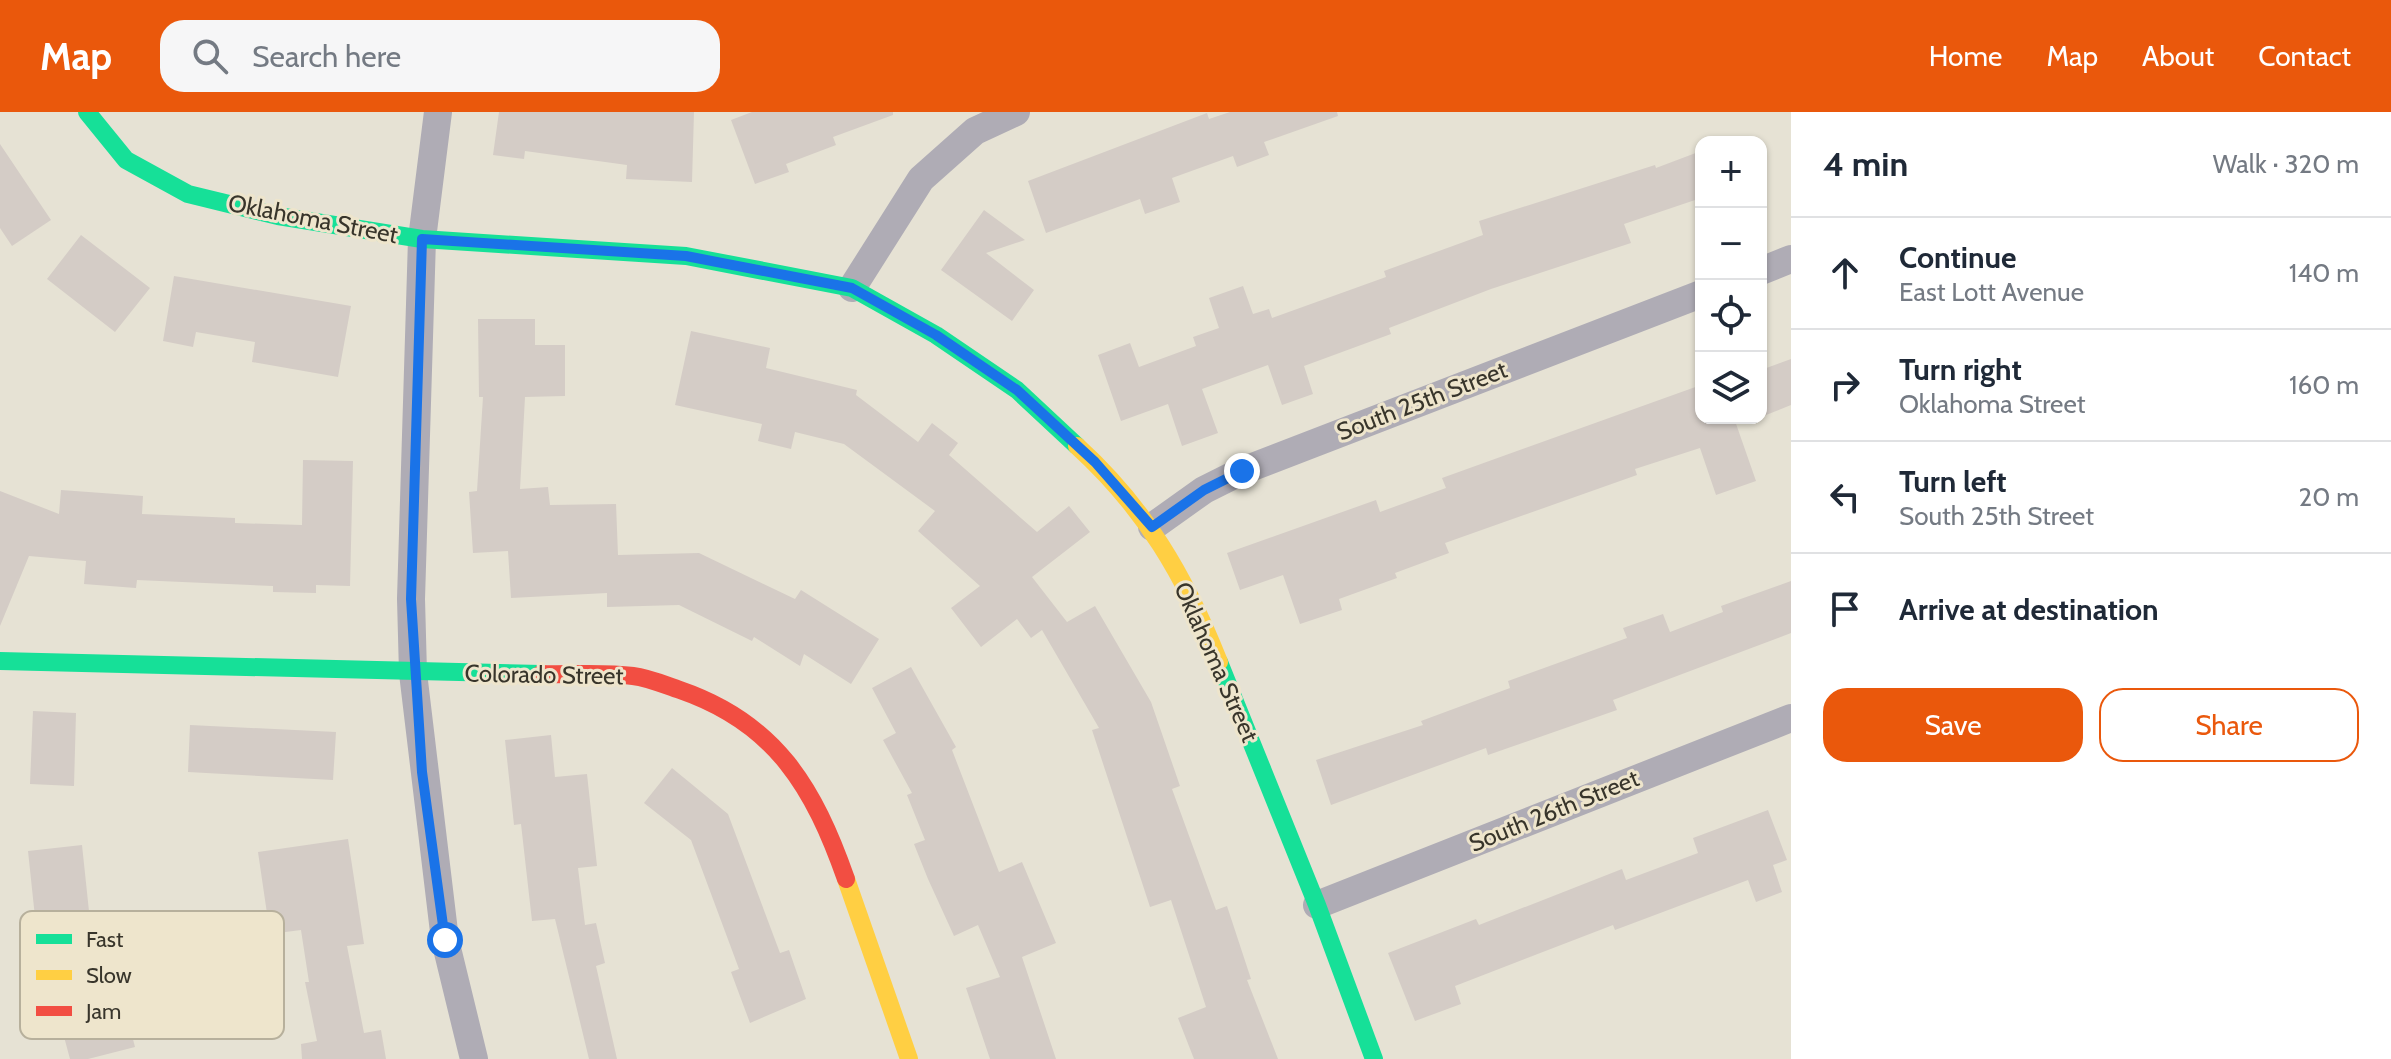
<!DOCTYPE html>
<meta charset="utf-8">
<style>
:root{--surface:#fff;--page:#f6f6f7;--text:#1f2937;--muted:#747a83;--line:#e0e1e3;--accent:#ea580c}
body{margin:0;font-family:Cabin,sans-serif;background:var(--page);color:var(--text)}
.controls{position:absolute;right:24px;top:24px;display:grid;overflow:hidden;border-radius:16px;box-shadow:0 2px 6px #0004}
.controls button{width:72px;height:72px;display:grid;place-items:center;padding:0;border:0;border-bottom:2px solid var(--line);background:var(--surface);color:var(--text);font:40px sans-serif}
.stop{position:absolute;width:24px;height:24px;margin:-18px;border:6px solid #1a73e8;border-radius:50%;background:#fff}
.stop.end{background:#1a73e8;border-color:#fff;box-shadow:0 2px 8px #0008}
.list{margin:0;padding:0;list-style:none}
h2{display:flex;justify-content:space-between;align-items:center;height:104px;margin:0;padding:0 32px;font-size:34px}
h2 small{font-size:26px;font-weight:400;color:var(--muted)}
.list li{display:grid;grid-template-columns:52px 1fr auto;gap:24px;align-items:center;box-sizing:border-box;height:112px;padding:0 32px;border-top:2px solid var(--line)}
.list b{display:block;font-size:30px;white-space:nowrap}
.list p{margin:0;font-size:26px;white-space:nowrap;color:var(--muted)}
.list em{font-size:26px;font-style:normal;color:var(--muted)}
.actions{display:flex;gap:16px;padding:24px 32px}
.actions a{flex:1;padding:18px 0;border:2px solid var(--accent);border-radius:24px;text-align:center;font-size:28px;color:var(--accent)}
.actions .main{background:var(--accent);color:#fff}
.icon{flex:none;width:44px;height:44px;fill:none;stroke:currentColor;stroke-width:2;stroke-linecap:round;stroke-linejoin:round}
.map{position:relative;flex:none;width:1791px;height:947px;overflow:hidden}
header{display:flex;align-items:center;gap:48px;box-sizing:border-box;height:112px;padding:0 40px;background:var(--accent);color:#fff}
header strong{font-size:38px}
nav{display:flex;gap:44px;margin-inline-start:auto;font-size:28px}
.search{width:560px;height:72px;background:var(--page);display:flex;align-items:center;gap:20px;box-sizing:border-box;padding:0 28px;border-radius:24px;color:var(--muted);font-size:30px}
main{display:flex}
aside{flex:1;background:var(--surface)}
.map>svg:first-child{display:block}
.building{fill:#d4ccc6}
.lines{fill:none;stroke-linecap:round;stroke-linejoin:round}
.street{stroke:#afacb5;stroke-width:28}
.fast{stroke:#16e098;stroke-width:18}
.slow{stroke:#ffcf43;stroke-width:18}
.jam{stroke:#f24e42;stroke-width:18}
.route{stroke:#1a73e8;stroke-width:10}
.labels{text-anchor:middle;stroke-width:6;stroke-linejoin:round;paint-order:stroke}
.street-label{font-size:24px;fill:#38352b;stroke:#eee5cc}
.key{fill:#eee5cc;stroke:#b7b09c;stroke-width:2}
.key-label{font-size:22px;fill:#38352b}
</style>
<header>
<strong>Map</strong>
<div class="search"><svg class="icon" aria-label="search" viewBox="0 0 24 24"><circle cx="10" cy="10" r="6"/><path d="M15 15l6 6"/></svg>Search here</div>
<nav><a>Home</a><a>Map</a><a>About</a><a>Contact</a></nav>
</header>
<main>
<div class="map">
<svg width="1791" height="947" viewBox="0 0 1791 947">
<rect width="100%" height="100%" fill="#e6e2d4"/>
<!-- building -->
<path class="building" d="M 499,0 L 694,0 L 692,70 L 626,67 L 627,53 L 525,39 L 524,47 L 493,43 Z
M 752,0 L 893,0 L 893,3 L 833,25 L 836,33 L 786,52 L 789,60 L 755,72 L 731,8 Z
M 1230,0 L 1337,0 L 1338,4 L 1264,30 L 1269,43 L 1237,55 L 1233,44 L 1172,66 L 1180,90 L 1145,102 L 1140,87 L 1046,121 L 1028,69 L 1207,1 L 1209,7 Z
M 0,32 L 51,108 L 12,134 L 0,116 Z
M 1701,39 L 1701,86 L 1624,112 L 1631,131 L 1491,177 L 1389,216 L 1391,222 L 1304,254 L 1313,282 L 1282,293 L 1268,253 L 1202,277 L 1218,321 L 1182,334 L 1168,292 L 1121,309 L 1098,243 L 1130,231 L 1139,255 L 1196,234 L 1193,225 L 1219,216 L 1209,186 L 1243,174 L 1253,202 L 1269,197 L 1272,206 L 1386,165 L 1384,159 L 1483,123 L 1479,109 L 1655,53 L 1656,56 Z
M 984,98 L 1025,128 L 986,141 L 1034,178 L 1012,209 L 941,158 Z
M 81,123 L 150,176 L 115,220 L 47,167 Z
M 174,164 L 351,194 L 338,265 L 252,250 L 255,230 L 196,220 L 193,235 L 163,229 Z
M 478,207 L 535,207 L 535,233 L 565,233 L 565,284 L 525,285 L 520,377 L 548,375 L 550,393 L 616,392 L 618,443 L 699,441 L 795,487 L 801,478 L 879,527 L 851,572 L 804,542 L 800,554 L 754,525 L 752,529 L 679,493 L 607,495 L 607,481 L 511,486 L 508,439 L 473,441 L 469,380 L 477,379 L 483,285 L 479,285 Z
M 691,219 L 770,236 L 766,256 L 857,278 L 856,283 L 918,330 L 932,311 L 958,331 L 949,343 L 1037,420 L 1069,394 L 1090,420 L 1032,465 L 1067,510 L 1095,494 L 1151,590 L 1180,674 L 1172,677 L 1216,798 L 1227,794 L 1251,867 L 1247,868 L 1278,947 L 1194,947 L 1178,906 L 1206,895 L 1171,788 L 1150,795 L 1092,618 L 1099,616 L 1042,518 L 1031,526 L 1017,507 L 981,535 L 951,496 L 980,474 L 918,419 L 935,399 L 844,332 L 795,320 L 791,337 L 758,329 L 762,312 L 675,293 Z
M 1791,247 L 1791,293 L 1761,305 L 1761,258 Z
M 1701,273 L 1701,306 L 1734,306 L 1756,369 L 1716,383 L 1700,336 L 1635,357 L 1637,363 L 1445,431 L 1449,441 L 1395,461 L 1397,466 L 1339,487 L 1342,498 L 1300,512 L 1283,463 L 1240,478 L 1227,441 L 1376,388 L 1380,400 L 1446,376 L 1442,366 Z
M 303,348 L 353,349 L 350,474 L 316,473 L 316,481 L 273,480 L 273,474 L 137,468 L 136,476 L 84,472 L 86,449 L 29,444 L 0,514 L 0,379 L 59,402 L 61,378 L 143,384 L 142,402 L 235,406 L 235,411 L 302,413 Z
M 1791,469 L 1791,521 L 1613,588 L 1617,598 L 1488,643 L 1486,636 L 1331,693 L 1316,648 L 1423,613 L 1421,609 L 1510,576 L 1508,569 L 1627,526 L 1623,516 L 1663,502 L 1670,520 L 1723,500 L 1721,494 Z
M 911,555 L 956,635 L 952,638 L 999,760 L 1022,750 L 1056,831 L 1022,845 L 1056,947 L 990,947 L 966,876 L 1000,865 L 978,813 L 954,824 L 928,767 L 914,732 L 925,728 L 907,683 L 912,681 L 883,628 L 896,621 L 872,576 Z
M 33,599 L 76,601 L 74,674 L 30,672 Z
M 190,613 L 336,620 L 333,668 L 188,660 Z
M 551,623 L 555,665 L 587,662 L 597,754 L 578,756 L 585,813 L 596,811 L 605,851 L 596,854 L 617,947 L 589,947 L 555,807 L 532,809 L 521,712 L 514,713 L 505,628 Z
M 672,656 L 728,702 L 780,841 L 789,838 L 806,887 L 750,911 L 731,860 L 739,857 L 691,728 L 644,691 Z
M 1768,698 L 1787,748 L 1773,753 L 1782,780 L 1756,790 L 1748,768 L 1615,818 L 1613,813 L 1455,874 L 1461,892 L 1415,909 L 1388,841 L 1476,807 L 1479,813 L 1622,757 L 1626,768 L 1698,741 L 1693,726 Z
M 348,727 L 364,832 L 347,834 L 364,921 L 381,918 L 386,947 L 302,947 L 301,932 L 317,929 L 305,870 L 309,870 L 301,818 L 270,822 L 258,740 Z
M 82,733 L 97,875 L 118,870 L 135,935 L 88,947 L 70,947 L 37,824 L 28,739 Z"/>
<g class="lines">
<!-- street -->
<path class="street" d="M 438,0 L 422,127 L 411,487 L 413,561 L 445,828 L 474,947
M 1761,159 L 1791,147
M 852,176 L 921,67 L 975,19 L 1016,0
M 1152,415 L 1204,378 L 1242,359 L 1701,182
M 1317,793 L 1791,606"/>
<!-- fast -->
<path class="fast" d="M 87,0 L 126,48 L 188,82 L 278,104 L 422,127 L 686,144 L 852,176 L 936,223 L 1017,278 L 1077,334
M 0,549 L 541,562
M 1219,550 L 1317,793 L 1374,947"/>
<!-- slow -->
<path class="slow" d="M 1077,334 C 1145,396 1185,464 1219,550
M 846,767 L 909,947"/>
<!-- jam -->
<path class="jam" d="M 541,562 C 571,563 603,560 633,564 C 649,566 665,573 680,578 C 776,611 814,676 846,767"/>
</g>
<g class="lines">
<!-- route -->
<path class="route" d="M 445,828 L 422,660 L 411,487 L 422,127 L 686,144 L 852,176 L 936,223 L 1017,278 L 1095,350 L 1152,415 L 1204,378 L 1242,359"/>
</g>
<g class="labels">
<!-- street labels -->
<g class="street-label">
<text transform="translate(313 107) rotate(11)" y="8">Oklahoma Street</text>
<text transform="translate(1422 289) rotate(-21)" y="8">South 25th Street</text>
<text transform="translate(1216 550) rotate(66)" y="8">Oklahoma Street</text>
<text transform="translate(544 563) rotate(1)" y="8">Colorado Street</text>
<text transform="translate(1554 699) rotate(-22)" y="8">South 26th Street</text>
</g>
</g>
<!-- legend -->
<rect x="20" y="799" width="264" height="128" rx="12" class="key"/>
<rect x="36" y="822" width="36" height="10" fill="#16e098"/>
<rect x="36" y="858" width="36" height="10" fill="#ffcf43"/>
<rect x="36" y="894" width="36" height="10" fill="#f24e42"/>
<g class="key-label">
<text x="86" y="835">Fast</text>
<text x="86" y="871">Slow</text>
<text x="86" y="907">Jam</text>
</g>
</svg>
<div class="controls">
<button>+</button>
<button>−</button>
<button><svg class="icon" aria-label="locate" viewBox="0 0 24 24"><circle cx="12" cy="12" r="6"/><path d="M12 2v4M12 18v4M2 12h4M18 12h4"/></svg></button>
<button><svg class="icon" aria-label="layers" viewBox="0 0 24 24"><path d="M12 4l9 5-9 5-9-5zM3 14l9 5 9-5"/></svg></button>
</div>
<div class="stop" style="left:445px;top:828px"></div>
<div class="stop end" style="left:1242px;top:359px"></div>
</div>
<aside>
<h2>4 min<small>Walk · 320 m</small></h2>
<ul class="list">
<li><svg class="icon" aria-label="ahead" viewBox="0 0 24 24"><path d="M12 20V5M6 11l6-6 6 6"/></svg><div><b>Continue</b><p>East Lott Avenue</p></div><em>140 m</em></li>
<li><svg class="icon" aria-label="right" viewBox="0 0 24 24"><path d="M7 20v-9h11M14 6l5 5-5 5"/></svg><div><b>Turn right</b><p>Oklahoma Street</p></div><em>160 m</em></li>
<li><svg class="icon" aria-label="left" viewBox="0 0 24 24"><path d="M17 20v-9H6M10 6l-5 5 5 5"/></svg><div><b>Turn left</b><p>South 25th Street</p></div><em>20 m</em></li>
<li><svg class="icon" aria-label="arrive" viewBox="0 0 24 24"><path d="M6 21V4h12l-3 4 3 4H6"/></svg><div><b>Arrive at destination</b></div></li>
</ul>
<div class="actions"><a class="main">Save</a><a>Share</a></div>
</aside>
</main>
